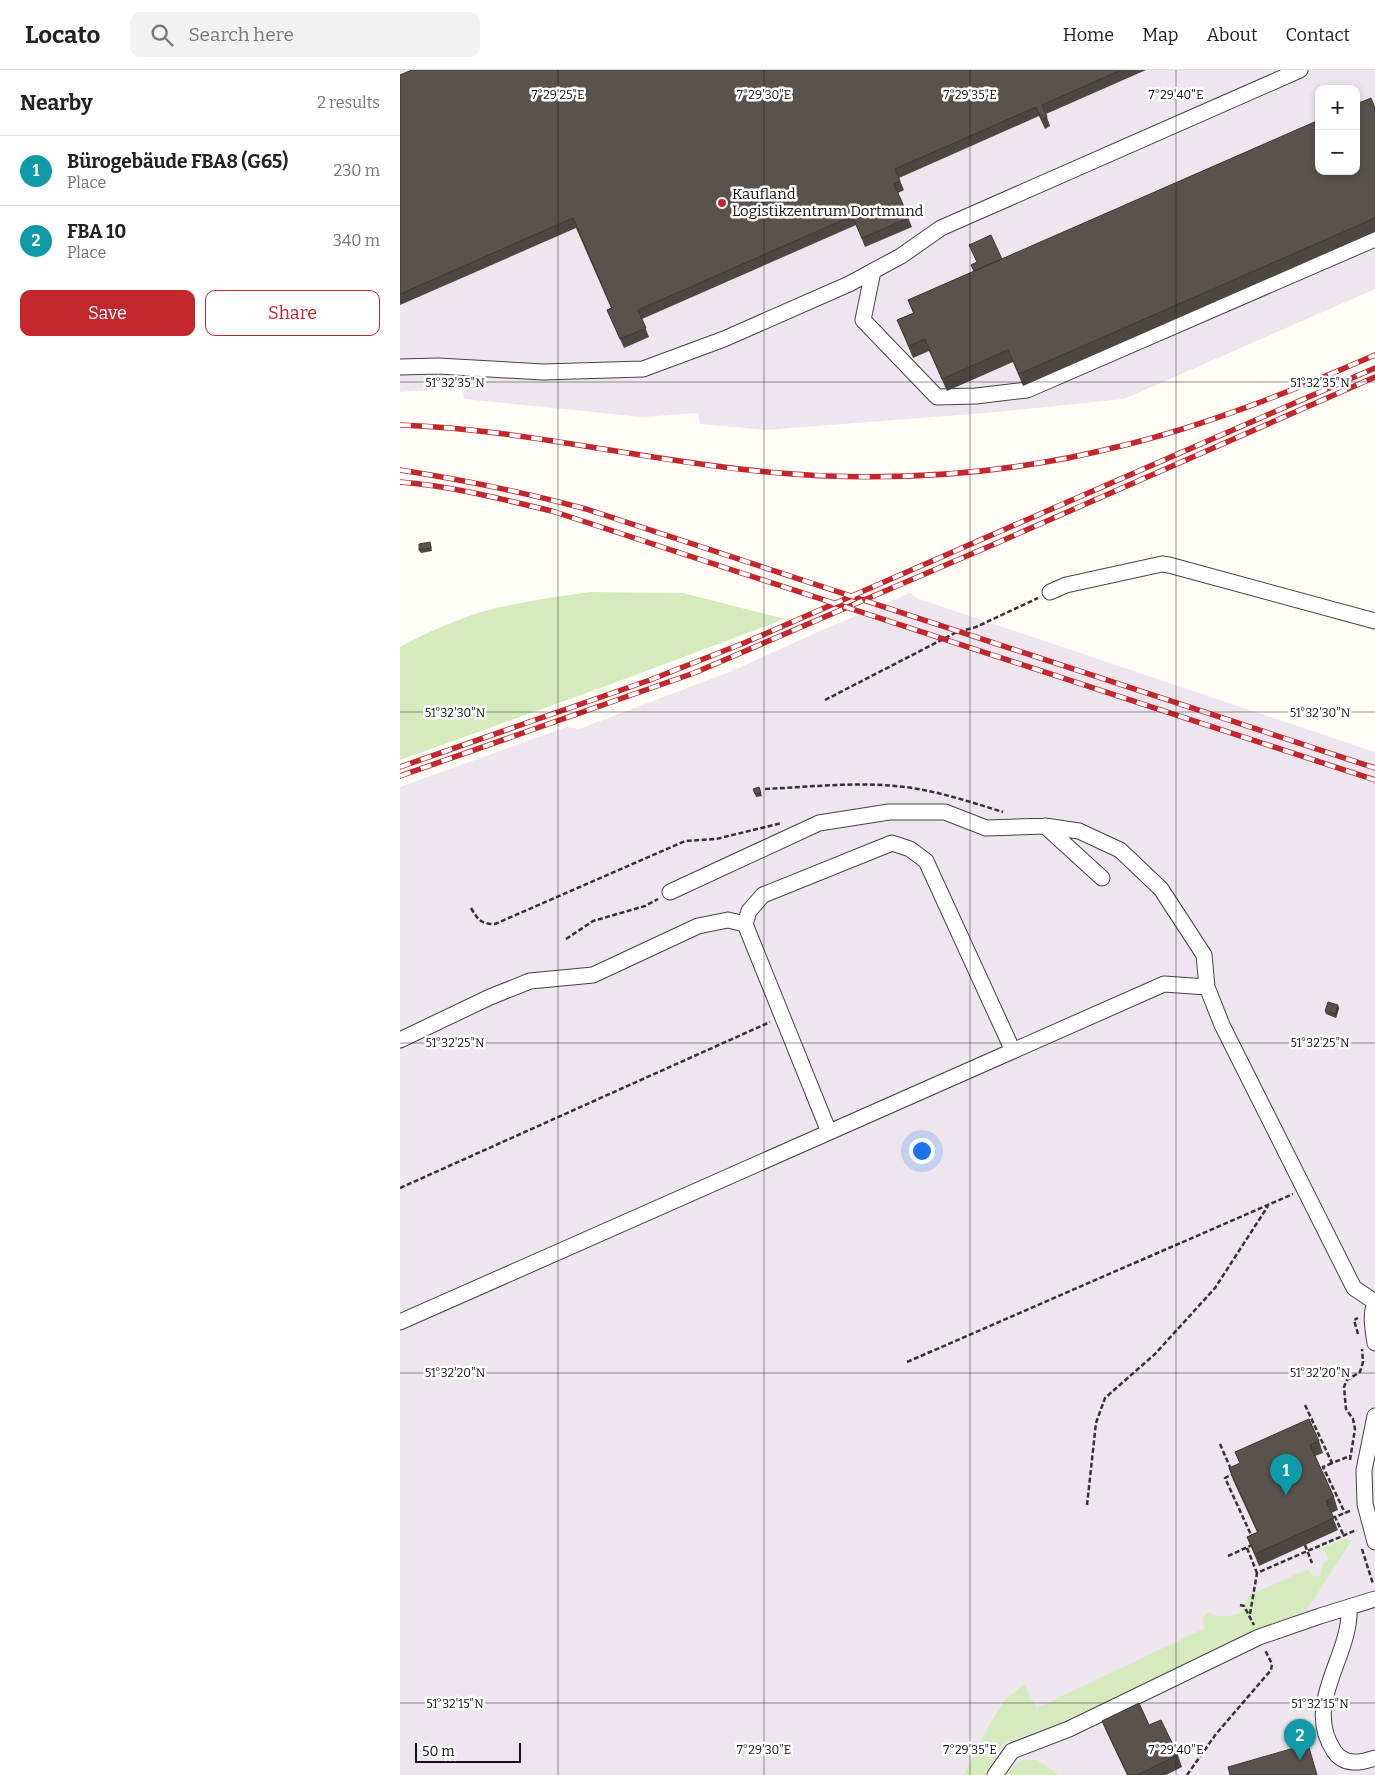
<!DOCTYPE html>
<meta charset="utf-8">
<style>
:root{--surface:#fff;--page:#f2f2f2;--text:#222;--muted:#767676;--line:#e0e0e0;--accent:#c4262e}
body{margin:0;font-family:Bitter,serif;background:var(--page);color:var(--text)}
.controls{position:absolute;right:15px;top:15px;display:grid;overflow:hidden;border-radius:10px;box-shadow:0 2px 8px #0003}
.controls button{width:45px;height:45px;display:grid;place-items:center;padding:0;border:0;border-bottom:1px solid var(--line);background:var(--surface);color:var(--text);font:25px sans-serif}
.scale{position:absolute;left:15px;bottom:12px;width:106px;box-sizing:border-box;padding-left:5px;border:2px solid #111;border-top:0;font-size:14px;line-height:18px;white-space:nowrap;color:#111;-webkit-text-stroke:4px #fff;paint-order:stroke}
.you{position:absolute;left:521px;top:1080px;width:18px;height:18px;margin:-12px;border:4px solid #fff;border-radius:50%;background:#1a73e8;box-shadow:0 0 0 8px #1a73e833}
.badge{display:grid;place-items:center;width:32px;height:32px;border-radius:50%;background:var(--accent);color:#fff;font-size:16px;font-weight:700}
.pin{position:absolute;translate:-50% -41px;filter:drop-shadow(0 1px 2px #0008)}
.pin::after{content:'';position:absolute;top:26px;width:18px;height:15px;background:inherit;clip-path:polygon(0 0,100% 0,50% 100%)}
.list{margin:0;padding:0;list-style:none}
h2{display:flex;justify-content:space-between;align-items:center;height:65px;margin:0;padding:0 20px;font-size:21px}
h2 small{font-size:16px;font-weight:400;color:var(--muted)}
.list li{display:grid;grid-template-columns:32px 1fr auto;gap:15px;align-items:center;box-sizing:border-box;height:70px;padding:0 20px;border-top:1px solid var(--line)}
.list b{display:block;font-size:19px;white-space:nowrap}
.list p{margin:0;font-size:16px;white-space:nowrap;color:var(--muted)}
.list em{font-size:16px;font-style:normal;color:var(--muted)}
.actions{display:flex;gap:10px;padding:15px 20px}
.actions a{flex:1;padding:11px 0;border:1px solid var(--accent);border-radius:10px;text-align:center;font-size:18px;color:var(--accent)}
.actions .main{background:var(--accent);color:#fff}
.icon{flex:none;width:28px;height:28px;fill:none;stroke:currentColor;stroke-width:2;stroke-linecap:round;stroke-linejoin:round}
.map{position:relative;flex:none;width:975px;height:1705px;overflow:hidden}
header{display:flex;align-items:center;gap:30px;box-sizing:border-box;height:70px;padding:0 25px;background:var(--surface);border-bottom:1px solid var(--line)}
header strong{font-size:24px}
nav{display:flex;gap:28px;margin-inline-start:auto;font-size:18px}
.search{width:350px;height:45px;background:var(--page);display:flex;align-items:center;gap:12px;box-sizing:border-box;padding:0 18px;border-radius:10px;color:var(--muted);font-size:19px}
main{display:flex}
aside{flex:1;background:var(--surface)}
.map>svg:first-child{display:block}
.industrial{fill:#eee6ef;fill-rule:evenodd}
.green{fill:#d5ebbd}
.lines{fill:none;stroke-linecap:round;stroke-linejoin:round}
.minor-casing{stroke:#444;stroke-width:17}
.path{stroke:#333;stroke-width:2.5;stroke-dasharray:5 2.5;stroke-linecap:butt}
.minor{stroke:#fff;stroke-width:15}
.rail-casing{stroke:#c4262e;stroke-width:5.5}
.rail{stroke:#fff;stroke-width:4;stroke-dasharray:11;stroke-linecap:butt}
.wall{fill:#4d4742}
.shaded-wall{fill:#3f3936}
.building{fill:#5a524d;stroke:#3f3936}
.ticks{fill:none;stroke:#111;stroke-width:1;stroke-opacity:0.45}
.poi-dot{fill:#c4262e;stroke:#fff;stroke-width:2}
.labels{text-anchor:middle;stroke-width:5;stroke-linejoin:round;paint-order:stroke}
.poi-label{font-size:15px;fill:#111;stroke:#fff;text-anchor:start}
.ticks-label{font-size:12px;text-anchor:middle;fill:#111;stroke:#fff;stroke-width:5;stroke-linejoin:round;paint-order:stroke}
</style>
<header>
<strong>Locato</strong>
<div class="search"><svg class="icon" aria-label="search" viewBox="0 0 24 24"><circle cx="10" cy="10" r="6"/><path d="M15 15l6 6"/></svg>Search here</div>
<nav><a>Home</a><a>Map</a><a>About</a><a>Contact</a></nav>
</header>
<main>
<aside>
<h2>Nearby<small>2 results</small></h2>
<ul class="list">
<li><span class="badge" style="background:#0f9aa8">1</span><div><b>Bürogebäude FBA8 (G65)</b><p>Place</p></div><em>230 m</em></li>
<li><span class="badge" style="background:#0f9aa8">2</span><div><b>FBA 10</b><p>Place</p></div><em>340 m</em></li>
</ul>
<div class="actions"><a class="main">Save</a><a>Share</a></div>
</aside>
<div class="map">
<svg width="975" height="1705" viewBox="0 0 975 1705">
<rect width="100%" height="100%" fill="#fffdf5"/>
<!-- industrial -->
<path class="industrial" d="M 0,0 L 975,0 L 975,219 L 724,329 L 586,343 L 366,360 L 300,354 L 298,343 L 242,347 L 64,329 L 63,318 L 0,322 ZM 919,19 L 956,19 L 956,101 L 919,101 Z
M 510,523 L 519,529 L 975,682 L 975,1705 L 0,1705 L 0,717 L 166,657 L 179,659 L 332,601 L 420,561 Z"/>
<!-- green -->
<path class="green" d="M 190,522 L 283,523 L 385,549 L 206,616 L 0,690 L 0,577 C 26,563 57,549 85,541 C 119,532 154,527 190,522 Z
M 944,1469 L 952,1470 L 906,1541 L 859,1558 L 664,1653 L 606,1672 L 596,1684 L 585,1705 L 562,1705 L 566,1701 L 588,1657 L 605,1630 L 624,1614 L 637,1638 L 805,1558 L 802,1548 L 808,1542 C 820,1549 829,1547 842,1542 L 849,1525 L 908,1499 L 914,1507 L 921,1505 L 922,1494 L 928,1490 L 926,1482 L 920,1479 Z
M 622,1690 L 637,1690 L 660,1705 L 605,1705 L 607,1701 Z"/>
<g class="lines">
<defs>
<path id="minor" d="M 473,201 L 463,250 L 537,327 L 576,326 L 627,320 L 975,169
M 0,297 L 38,296 L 143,302 L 243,299 L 324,269 L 449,214 L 501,186 L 541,158 L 900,0
M 650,522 L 666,515 L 762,494 L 769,495 L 975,551
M 645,756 L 702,808
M 270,822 L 419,753 L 489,742 L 545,742 L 586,758 L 645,756 L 679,761 L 720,780 L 761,819 L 804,885 L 807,917
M 0,970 L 90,927 L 130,911 L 193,905 L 298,856 L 328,850 L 345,854
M 429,1062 L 345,854 L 349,841 L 363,825 L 492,773 L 510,779 L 526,791 L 613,981
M 975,1233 C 970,1245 973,1260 975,1273
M 0,1252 L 764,914 L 807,917 L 822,955 L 954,1218 L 975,1232
M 975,1346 L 964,1400 L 965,1434 L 975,1472
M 949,1537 C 952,1586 902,1633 934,1681 C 944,1696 960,1693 975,1688
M 595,1705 L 612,1681 L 669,1659 L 859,1567 L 920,1546 L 975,1529"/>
</defs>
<!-- minor casing -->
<use href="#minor" class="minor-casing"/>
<!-- path -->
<path class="path" d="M 425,630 L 555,563 L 576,557 L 638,528
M 365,719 C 408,717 452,712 495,716 C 532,719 567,731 603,742
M 71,838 C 78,850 81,854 95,854 L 285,771 L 316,769 L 382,753
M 166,869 L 193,851 L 245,836 L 258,829
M 0,1118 L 370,952
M 958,1264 L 954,1250 L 958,1248
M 507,1292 L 893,1124
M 905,1335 L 932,1393 L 950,1386
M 820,1374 L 833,1404 L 825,1408 L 852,1467
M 950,1390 L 955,1359 L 953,1349 L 946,1339 L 944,1317 L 947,1310 L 960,1302 L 963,1292 L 962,1279
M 932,1393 L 923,1397 L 945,1443
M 687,1435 L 696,1353 L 705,1328 L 755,1284 L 815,1218 L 868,1136
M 943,1464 L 935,1447 L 952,1440
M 905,1475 L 912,1493
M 847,1478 L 857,1503
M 962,1479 L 973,1514
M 828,1486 L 852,1475
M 840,1535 L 844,1536 L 854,1555
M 850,1544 L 857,1503 L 956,1460
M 787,1705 L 816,1664 L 871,1600 L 872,1594 L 865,1580"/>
<!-- minor -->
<use href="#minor" class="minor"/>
<defs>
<path id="rail" d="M 0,355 C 124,359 244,391 368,402 C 485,413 606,405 721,376 C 808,355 892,321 975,285
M 0,400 C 64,410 123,422 186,439 L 975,698
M 0,412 C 52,416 101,429 152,441 L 975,710
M 0,697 L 250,610 L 344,573 L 975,298
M 0,706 L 294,603 L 590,476 L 975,307"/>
</defs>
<!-- rail casing -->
<use href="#rail" class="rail-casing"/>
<!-- rail -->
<use href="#rail" class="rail"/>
</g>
<!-- wall -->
<path class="wall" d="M 12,0 L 746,0 L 646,44 L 650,56 L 645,59 L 639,46 L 499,108 L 504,120 L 498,123 L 512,157 L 465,177 L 456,155 L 242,249 L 249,267 L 224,278 L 207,240 L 211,238 L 176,158 L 0,235 L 0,5 Z
M 975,38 L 975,162 L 623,316 L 613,292 L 547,321 L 529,281 L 513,288 L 497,250 L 513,243 L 508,230 L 574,202 L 571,195 L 602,189 Z
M 31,475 L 32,481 L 21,483 L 19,480 Z
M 359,717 L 362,726 L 356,727 L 355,724 Z
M 939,938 L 936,948 L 926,944 L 925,941 Z
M 919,1371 L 923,1383 L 915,1386 L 934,1427 L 938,1440 L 931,1443 L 938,1460 L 859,1496 L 847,1467 L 857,1462 L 833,1410 L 829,1398 L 840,1394 L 835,1382 Z
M 702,1651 L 749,1655 L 778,1685 L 782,1697 L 766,1705 L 727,1705 L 707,1663 Z"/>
<!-- shaded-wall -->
<path class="shaded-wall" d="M 938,935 L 939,938 L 936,948 L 935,944 Z"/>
<!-- building -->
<path class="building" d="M 12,0 L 721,0 L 642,35 L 647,47 L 642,50 L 636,37 L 495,99 L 500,111 L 494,114 L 509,148 L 462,168 L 452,146 L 238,240 L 246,258 L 220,269 L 207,240 L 212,238 L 173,148 L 0,224 L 0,5 Z
M 971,28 L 975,38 L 975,148 L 619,304 L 608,280 L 542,309 L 525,269 L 509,276 L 497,250 L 514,243 L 508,230 L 919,50 L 919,101 L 956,101 L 956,34 Z
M 591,165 L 602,189 L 574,201 L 571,195 L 577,192 L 569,175 Z
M 30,472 L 31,478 L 19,480 L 19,474 Z
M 359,717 L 361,723 L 355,724 L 353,719 Z
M 928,932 L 938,935 L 935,944 L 925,941 Z
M 909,1349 L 919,1371 L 910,1375 L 934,1427 L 926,1431 L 934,1448 L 855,1484 L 847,1467 L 858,1462 L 829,1398 L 840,1393 L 835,1382 Z
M 739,1633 L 749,1655 L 761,1650 L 778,1685 L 737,1705 L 728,1705 L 702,1651 Z
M 908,1674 L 917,1705 L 830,1705 L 828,1697 Z"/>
<!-- ticks -->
<path class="ticks" d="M 158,0 L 158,1705M 364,0 L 364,1705M 570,0 L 570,1705M 776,0 L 776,1705M 0,312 L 975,312M 0,642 L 975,642M 0,973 L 975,973M 0,1303 L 975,1303M 0,1633 L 975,1633"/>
<!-- markers -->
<circle class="poi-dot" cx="322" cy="133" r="5"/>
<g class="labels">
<!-- poi labels -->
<g class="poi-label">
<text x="332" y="129">Kaufland<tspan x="332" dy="17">Logistikzentrum Dortmund</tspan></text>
</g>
</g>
<g class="ticks-label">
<text x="158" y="29">7°29'25"E</text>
<text x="364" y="29">7°29'30"E</text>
<text x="570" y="29">7°29'35"E</text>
<text x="776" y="29">7°29'40"E</text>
<text x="55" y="317">51°32'35"N</text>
<text x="920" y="317">51°32'35"N</text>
<text x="55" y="647">51°32'30"N</text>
<text x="920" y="647">51°32'30"N</text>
<text x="55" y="977">51°32'25"N</text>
<text x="920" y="977">51°32'25"N</text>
<text x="55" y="1307">51°32'20"N</text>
<text x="920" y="1307">51°32'20"N</text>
<text x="55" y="1638">51°32'15"N</text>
<text x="920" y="1638">51°32'15"N</text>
<text x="364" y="1684">7°29'30"E</text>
<text x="570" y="1684">7°29'35"E</text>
<text x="776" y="1684">7°29'40"E</text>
</g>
</svg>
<div class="controls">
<button>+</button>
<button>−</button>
</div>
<div class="scale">50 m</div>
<div class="you"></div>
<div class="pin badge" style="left:886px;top:1425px;background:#0f9aa8">1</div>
<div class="pin badge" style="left:900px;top:1690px;background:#0f9aa8">2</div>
</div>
</main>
